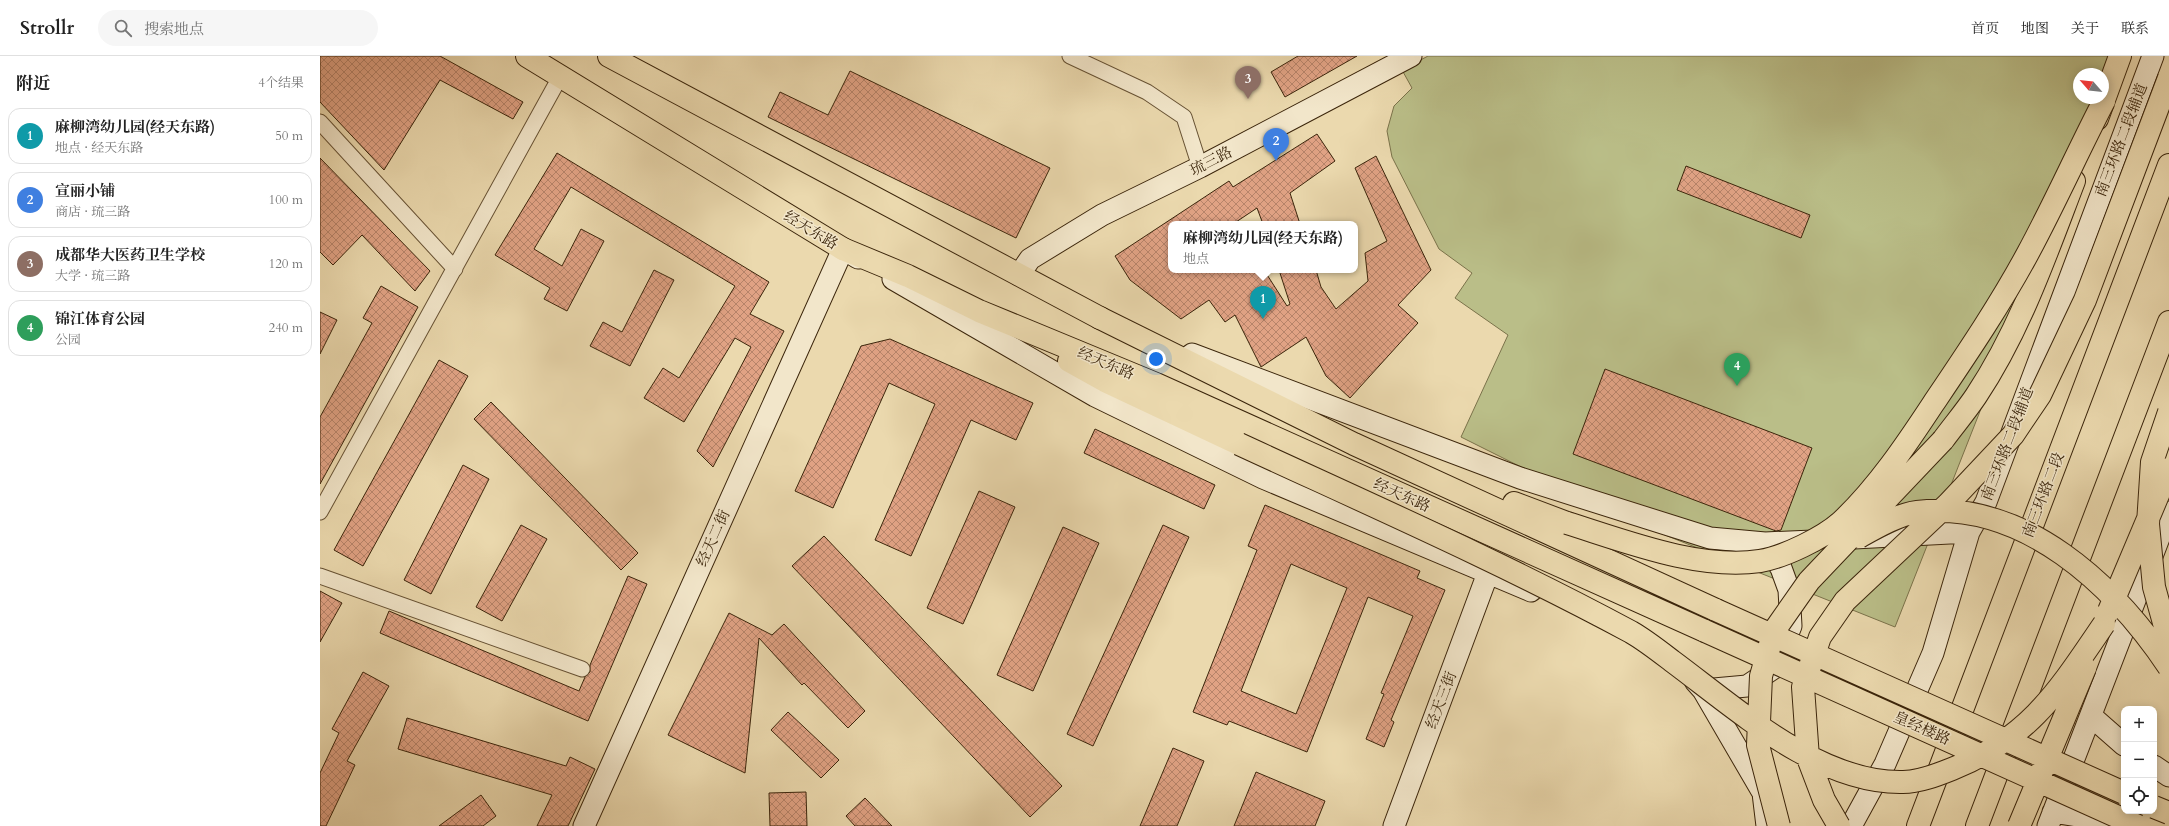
<!DOCTYPE html>
<html lang="zh">
<meta charset="utf-8">
<style>
:root{--surface:#fff;--page:#f6f6f6;--text:#222;--muted:#767676;--line:#e0e0e0;--accent:#7c3aed}
body{margin:0;font-family:Cardo,"Noto Serif SC",serif;background:var(--page);color:var(--text)}
.controls{position:absolute;right:12px;bottom:12px;display:grid;overflow:hidden;border-radius:8px;box-shadow:0 2px 10px #0003}
.controls button{width:36px;height:36px;display:grid;place-items:center;padding:0;border:0;border-bottom:1px solid var(--line);background:var(--surface);color:var(--text);font:20px sans-serif}
.compass{position:absolute;left:1753px;top:12px;width:36px;height:36px;border-radius:50%;background:var(--surface);box-shadow:0 2px 10px #0003;rotate:298deg}
.you{position:absolute;left:836px;top:303px;width:14px;height:14px;margin:-10px;border:3px solid #fff;border-radius:50%;background:#1a73e8;box-shadow:0 0 0 6px #1a73e833}
.badge{display:grid;place-items:center;width:26px;height:26px;border-radius:50%;background:var(--accent);color:#fff;font-size:13px;font-weight:700}
.pin{position:absolute;translate:-50% -33px;filter:drop-shadow(0 1px 2px #0008)}
.pin::after{content:'';position:absolute;top:21px;width:14px;height:12px;background:inherit;clip-path:polygon(0 0,100% 0,50% 100%)}
.popup{position:absolute;left:848px;top:165px;width:190px;height:52px;box-sizing:border-box;display:grid;place-content:center;border-radius:8px;background:var(--surface);filter:drop-shadow(0 1px 3px #0005);font-size:13px;white-space:nowrap;color:var(--muted)}
.popup b{font-size:15px;color:var(--text)}
.popup::after{content:'';position:absolute;left:50%;top:100%;margin-left:-8px;border:8px solid transparent;border-top-color:var(--surface)}
.list{margin:0;padding:0;list-style:none}
h2{display:flex;justify-content:space-between;align-items:center;height:52px;margin:0;padding:0 16px;font-size:17px}
h2 small{font-size:13px;font-weight:400;color:var(--muted)}
.list li{display:grid;grid-template-columns:26px 1fr auto;gap:12px;align-items:center;box-sizing:border-box;height:56px;margin:0 8px 8px;padding:0 8px;border:1px solid var(--line);border-radius:12px}
.list b{display:block;font-size:15px;white-space:nowrap}
.list p{margin:0;font-size:13px;white-space:nowrap;color:var(--muted)}
.list em{font-size:13px;font-style:normal;color:var(--muted)}
.icon{flex:none;width:22px;height:22px;fill:none;stroke:currentColor;stroke-width:2;stroke-linecap:round;stroke-linejoin:round}
.map{position:relative;flex:none;width:1849px;height:770px;overflow:hidden}
header{display:flex;align-items:center;gap:24px;box-sizing:border-box;height:56px;padding:0 20px;background:var(--surface);border-bottom:1px solid var(--line)}
header strong{font-size:19px}
nav{display:flex;gap:22px;margin-inline-start:auto;font-size:14px}
.search{width:280px;height:36px;background:var(--page);display:flex;align-items:center;gap:10px;box-sizing:border-box;padding:0 14px;border-radius:22px;color:var(--muted);font-size:15px}
main{display:flex}
aside{flex:1;background:var(--surface)}
.map>svg:first-child{display:block}
.park{fill:#babe88;stroke:#7a724a;fill-rule:evenodd}
.building{fill:url(#building-cross-hatch);stroke:#3b250b;fill-rule:evenodd}
.lines{fill:none;stroke-linecap:round;stroke-linejoin:round}
.street-casing{stroke:#675234;stroke-width:17}
.secondary-casing{stroke:#3b250b;stroke-width:23}
.primary-casing{stroke:#3b250b;stroke-width:24}
.highway-casing{stroke:#3b250b;stroke-width:24}
.street{stroke:#f2e6ca;stroke-width:15}
.secondary{stroke:#f2e6ca;stroke-width:21}
.primary{stroke:#ebd9ae;stroke-width:22}
.highway{stroke:#ebd9ae;stroke-width:22}
.highway-bridge-casing{stroke:#3b250b;stroke-width:24;stroke-linecap:butt}
.highway-bridge{stroke:#ebd9ae;stroke-width:22}
.labels{text-anchor:middle;stroke-width:3;stroke-linejoin:round;paint-order:stroke}
.street-label{font-size:15px;fill:#3b250b;stroke:#f2e6ca}
</style>
<header>
<strong>Strollr</strong>
<div class="search"><svg class="icon" aria-label="search" viewBox="0 0 24 24"><circle cx="10" cy="10" r="6"/><path d="M15 15l6 6"/></svg>搜索地点</div>
<nav><a>首页</a><a>地图</a><a>关于</a><a>联系</a></nav>
</header>
<main>
<aside>
<h2>附近<small>4个结果</small></h2>
<ul class="list">
<li><span class="badge" style="background:#0f9aa8">1</span><div><b>麻柳湾幼儿园(经天东路)</b><p>地点 · 经天东路</p></div><em>50 m</em></li>
<li><span class="badge" style="background:#3f7fe0">2</span><div><b>宣丽小铺</b><p>商店 · 琉三路</p></div><em>100 m</em></li>
<li><span class="badge" style="background:#8d6e63">3</span><div><b>成都华大医药卫生学校</b><p>大学 · 琉三路</p></div><em>120 m</em></li>
<li><span class="badge" style="background:#2e9e5b">4</span><div><b>锦江体育公园</b><p>公园</p></div><em>240 m</em></li>
</ul>
</aside>
<div class="map">
<svg width="1849" height="770" viewBox="0 0 1849 770">
<defs>
<pattern id="building-cross-hatch" width="8" height="8" patternUnits="userSpaceOnUse"><rect width="8" height="8" fill="#e0a284"/><path d="M0 0l8 8M0 8l8-8" fill="none" stroke="#b7846a"/></pattern>
</defs>
<rect width="100%" height="100%" fill="#ebd9ae"/>
<filter id="stains"><feTurbulence type="fractalNoise" baseFrequency=".005" numOctaves="4"/><feColorMatrix values="0 0 0 0 .2 0 0 0 0 .09 0 0 0 0 .02 0 0 0 .5 -.17"/></filter>
<radialGradient id="worn" r=".72"><stop offset=".6" stop-color="#630" stop-opacity="0"/><stop offset="1" stop-color="#630" stop-opacity=".3"/></radialGradient>
<!-- park -->
<path class="park" d="M 1108,0 L 1800,0 L 1575,571 L 1305,463 L 1141,381 L 1188,279 L 1135,242 L 1152,217 L 1119,193 L 1072,101 L 1067,75 L 1074,50 L 1092,32 L 1082,14 ZM 1759,18 L 1783,18 L 1783,42 L 1759,42 Z"/>
<!-- building -->
<path class="building" d="M 0,0 L 120,0 L 203,46 L 193,63 L 120,24 L 64,114 L 0,46 Z
M 978,0 L 1037,0 L 965,41 L 951,16 Z
M 530,15 L 730,112 L 696,182 L 448,61 L 460,36 L 508,59 Z
M 997,78 L 1015,105 L 970,137 L 980,168 L 943,168 L 937,152 L 913,168 L 851,168 L 851,214 L 944,214 L 967,250 L 970,248 L 959,214 L 996,214 L 1001,231 L 1016,253 L 1048,225 L 1045,197 L 1067,185 L 1035,112 L 1056,100 L 1111,214 L 1078,249 L 1098,267 L 1030,342 L 1006,320 L 986,281 L 941,311 L 915,259 L 905,266 L 889,244 L 861,263 L 810,224 L 795,200 L 909,125 L 913,131 Z
M 237,97 L 449,226 L 430,258 L 464,275 L 393,411 L 377,395 L 431,291 L 415,282 L 364,366 L 324,342 L 343,312 L 359,322 L 415,230 L 251,131 L 214,193 L 242,210 L 261,173 L 284,185 L 247,255 L 224,243 L 230,232 L 175,199 Z
M 0,102 L 110,215 L 95,235 L 42,179 L 13,209 L 0,196 Z
M 1366,110 L 1490,159 L 1481,182 L 1357,134 Z
M 334,214 L 354,224 L 310,310 L 270,290 L 283,266 L 302,276 Z
M 61,230 L 98,251 L 0,428 L 0,361 L 52,267 L 43,262 Z
M 0,256 L 17,264 L 0,298 Z
M 570,283 L 713,347 L 696,384 L 651,364 L 591,500 L 555,484 L 615,348 L 569,327 L 513,452 L 475,435 L 541,290 Z
M 119,304 L 148,320 L 43,510 L 14,494 Z
M 1285,313 L 1492,392 L 1461,474 L 1456,475 L 1253,398 Z
M 171,346 L 318,497 L 301,514 L 154,363 Z
M 775,373 L 895,429 L 884,453 L 764,397 Z
M 143,409 L 169,423 L 111,538 L 84,524 Z
M 659,435 L 695,451 L 643,568 L 607,552 Z
M 945,449 L 1100,515 L 1097,522 L 1125,534 L 1071,664 L 1074,666 L 1064,691 L 1046,683 L 1064,638 L 1061,637 L 1093,560 L 1048,541 L 987,696 L 909,665 L 907,669 L 873,656 L 937,494 L 928,490 ZM 971,508 L 1027,532 L 976,658 L 921,635 Z
M 201,469 L 227,483 L 182,565 L 156,551 Z
M 843,469 L 869,481 L 773,690 L 747,678 Z
M 743,471 L 779,487 L 713,635 L 677,619 Z
M 504,480 L 742,730 L 710,761 L 472,510 Z
M 308,520 L 327,528 L 268,665 L 60,577 L 69,555 L 259,635 L 265,621 L 270,616 L 270,609 Z
M 0,535 L 22,547 L 0,586 Z
M 409,557 L 452,579 L 464,568 L 545,655 L 528,672 L 484,627 L 482,629 L 439,582 L 425,717 L 348,679 Z
M 43,616 L 69,630 L 27,705 L 35,709 L 6,770 L 0,770 L 0,717 L 19,677 L 12,673 Z
M 468,656 L 519,704 L 501,722 L 451,674 Z
M 87,662 L 246,710 L 250,701 L 275,713 L 248,770 L 217,770 L 232,739 L 78,693 Z
M 853,692 L 884,705 L 857,770 L 820,770 Z
M 936,716 L 1005,745 L 995,770 L 914,770 Z
M 486,736 L 487,770 L 450,770 L 449,737 Z
M 161,739 L 176,760 L 163,770 L 119,770 Z
M 545,742 L 572,770 L 535,770 L 526,760 Z"/>
<g class="lines">
<defs>
<path id="street" d="M 750,0 L 827,36 L 864,61 L 880,111
M 0,66 L 135,213
M 0,456 L 240,21
M 0,520 L 262,613"/>
<path id="secondary" d="M 699,219 L 710,203 L 782,159 L 880,111 L 1091,0
M 573,223 L 775,340 L 943,422 L 1211,535
M 872,298 L 1200,422 L 1390,482 L 1445,487 L 1493,485
M 1534,482 L 1649,476
M 1375,625 L 1383,634 L 1443,737 L 1447,770
M 1383,634 L 1427,630 L 1454,612 L 1471,570 L 1469,534 L 1461,512 L 1445,487
M 1771,660 L 1804,689
M 1834,710 L 1849,720
M 1733,756 L 1764,761 L 1785,770
M 264,770 L 523,193 L 538,202
M 1074,770 L 1168,517
M 1531,770 L 1565,708 L 1613,597 L 1649,476 L 1666,446 L 1833,0
M 1728,770 L 1849,456"/>
<path id="primary" d="M 207,0 L 523,193
M 289,0 L 780,262"/>
<path id="highway" d="M 1777,63 L 1800,0
M 523,193 L 588,220 L 659,255 L 836,328 L 1385,575
M 780,262 L 1034,388 L 1396,554
M 749,305 L 785,325 L 919,388
M 1623,384 C 1634,369 1646,355 1656,340 C 1700,274 1726,198 1754,125
M 1194,447 L 1247,467
M 1598,770 L 1849,109
M 1657,770 L 1849,266"/>
</defs>
<!-- street casing -->
<use href="#street" class="street-casing"/>
<!-- secondary casing -->
<use href="#secondary" class="secondary-casing"/>
<!-- primary casing -->
<use href="#primary" class="primary-casing"/>
<!-- highway casing -->
<use href="#highway" class="highway-casing"/>
<!-- street -->
<use href="#street" class="street"/>
<!-- secondary -->
<use href="#secondary" class="secondary"/>
<!-- primary -->
<use href="#primary" class="primary"/>
<!-- highway -->
<use href="#highway" class="highway"/>
<defs>
<path id="highway-bridge" d="M 1849,356 L 1832,406 L 1828,468 L 1834,531 L 1849,585
M 919,388 C 1051,449 1183,507 1311,576 C 1325,584 1339,595 1352,605 C 1417,653 1499,728 1583,726 C 1599,726 1617,719 1632,713 C 1710,682 1739,634 1784,568
M 1247,467 C 1305,485 1378,514 1440,505 C 1464,501 1503,482 1521,466 C 1557,432 1586,389 1613,348 C 1646,299 1680,249 1708,197 C 1735,147 1758,95 1784,45
M 1539,481 C 1555,472 1579,458 1597,456 C 1705,444 1794,529 1849,611
M 1396,554 L 1804,737
M 1789,555 L 1849,413
M 1385,575 L 1818,770
M 1834,751 L 1849,757
M 1459,770 L 1438,689 L 1441,620 L 1454,575 L 1489,525 L 1623,384
M 1519,770 L 1504,744 L 1488,702 L 1483,631 L 1500,581 L 1525,545 L 1628,448 L 1693,379 L 1720,339 L 1765,244 L 1849,22
M 1699,770 L 1765,612"/>
</defs>
<!-- highway-bridge casing -->
<use href="#highway-bridge" class="highway-bridge-casing"/>
<!-- highway-bridge -->
<use href="#highway-bridge" class="highway-bridge"/>
</g>
<g class="labels">
<!-- street labels -->
<g class="street-label">
<text transform="translate(1801 84) rotate(-69)" y="5">南三环路二段辅道</text>
<text transform="translate(891 105) rotate(-27)" y="5">琉三路</text>
<text transform="translate(491 174) rotate(31)" y="5">经天东路</text>
<text transform="translate(786 307) rotate(23)" y="5">经天东路</text>
<text transform="translate(1687 388) rotate(-69)" y="5">南三环路二段辅道</text>
<text transform="translate(1082 439) rotate(24)" y="5">经天东路</text>
<text transform="translate(1723 439) rotate(-69)" y="5">南三环路二段</text>
<text transform="translate(393 482) rotate(-66)" y="5">经天二街</text>
<text transform="translate(1121 644) rotate(-69)" y="5">经天三街</text>
<text transform="translate(1602 672) rotate(24)" y="5">皇经楼路</text>
</g>
</g>
<rect width="100%" height="100%" filter="url(#stains)"/>
<rect width="100%" height="100%" fill="url(#worn)"/>
</svg>
<div class="controls">
<button>+</button>
<button>−</button>
<button><svg class="icon" aria-label="locate" viewBox="0 0 24 24"><circle cx="12" cy="12" r="6"/><path d="M12 2v4M12 18v4M2 12h4M18 12h4"/></svg></button>
</div>
<svg class="compass" viewBox="-18 -18 36 36"><path d="M0-13l5 13h-10z" fill="#e53935"/><path d="M0 13l5-13h-10z" fill="#767676"/></svg>
<div class="you"></div>
<div class="pin badge" style="left:943px;top:263px;background:#0f9aa8">1</div>
<div class="popup"><b>麻柳湾幼儿园(经天东路)</b>地点</div>
<div class="pin badge" style="left:956px;top:105px;background:#3f7fe0">2</div>
<div class="pin badge" style="left:928px;top:43px;background:#8d6e63">3</div>
<div class="pin badge" style="left:1417px;top:330px;background:#2e9e5b">4</div>
</div>
</main>
